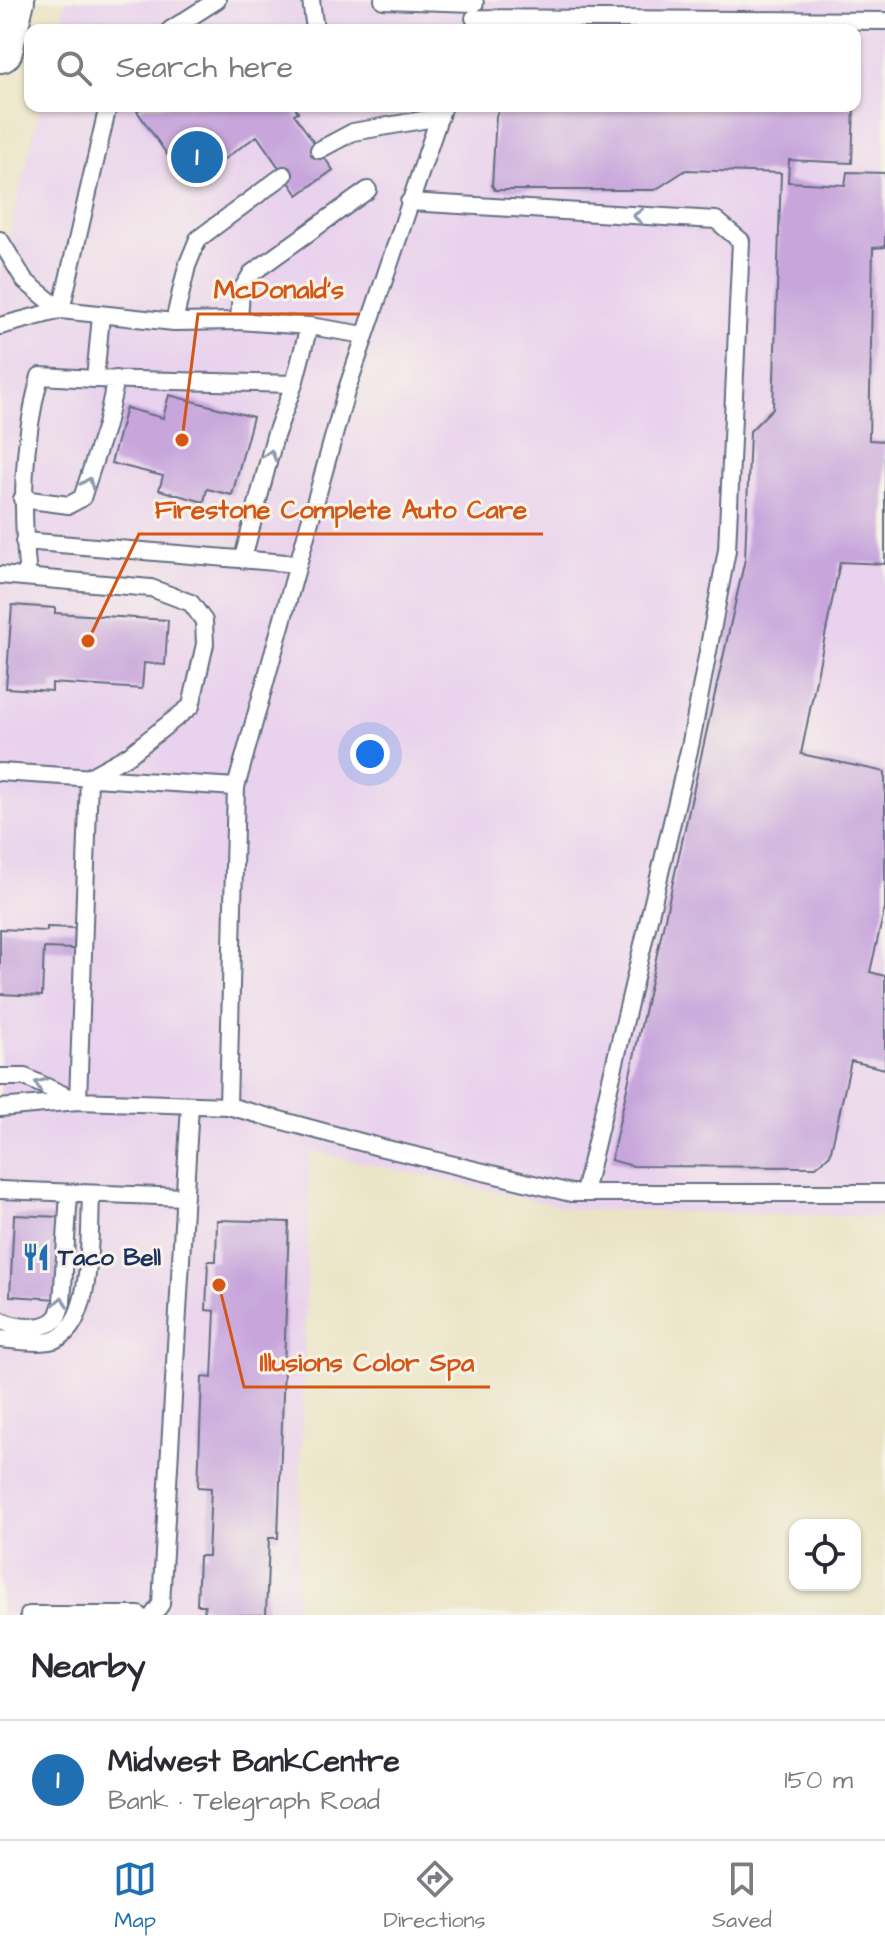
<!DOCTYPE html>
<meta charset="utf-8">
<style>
:root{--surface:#fff;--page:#f7f7f7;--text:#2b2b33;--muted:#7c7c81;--line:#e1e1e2;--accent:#1f6fb2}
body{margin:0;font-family:"Architects Daughter",sans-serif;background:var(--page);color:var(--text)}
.controls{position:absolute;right:24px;bottom:24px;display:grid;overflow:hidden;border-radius:16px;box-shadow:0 2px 6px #0004}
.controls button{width:72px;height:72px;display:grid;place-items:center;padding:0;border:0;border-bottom:2px solid var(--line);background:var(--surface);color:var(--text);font:40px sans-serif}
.you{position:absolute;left:370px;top:754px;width:28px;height:28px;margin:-20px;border:6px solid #fff;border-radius:50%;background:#1a73e8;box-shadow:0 0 0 12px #1a73e833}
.badge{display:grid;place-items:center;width:52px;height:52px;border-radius:50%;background:var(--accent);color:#fff;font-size:26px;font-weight:700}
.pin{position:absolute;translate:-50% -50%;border:4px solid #fff;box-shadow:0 2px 8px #0006}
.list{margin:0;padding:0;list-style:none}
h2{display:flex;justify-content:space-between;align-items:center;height:104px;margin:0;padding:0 32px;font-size:34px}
h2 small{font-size:26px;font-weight:400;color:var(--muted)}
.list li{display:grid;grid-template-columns:52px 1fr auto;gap:24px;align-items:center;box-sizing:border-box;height:120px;padding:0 32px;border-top:2px solid var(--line)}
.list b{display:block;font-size:30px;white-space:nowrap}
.list p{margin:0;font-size:26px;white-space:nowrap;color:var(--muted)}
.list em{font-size:26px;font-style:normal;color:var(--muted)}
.icon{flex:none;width:44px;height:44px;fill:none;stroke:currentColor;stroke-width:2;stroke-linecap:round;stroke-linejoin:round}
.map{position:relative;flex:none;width:885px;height:1615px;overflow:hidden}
.search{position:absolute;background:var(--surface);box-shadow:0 2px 6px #0004;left:24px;right:24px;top:24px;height:88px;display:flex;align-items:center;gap:20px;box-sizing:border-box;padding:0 28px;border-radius:16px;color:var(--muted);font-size:30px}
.sheet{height:224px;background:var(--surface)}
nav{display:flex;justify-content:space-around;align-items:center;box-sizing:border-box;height:112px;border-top:2px solid var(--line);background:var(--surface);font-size:22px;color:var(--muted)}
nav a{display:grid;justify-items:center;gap:4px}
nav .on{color:var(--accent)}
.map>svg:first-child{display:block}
.built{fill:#e9d2ed}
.building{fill:#c8a6dc}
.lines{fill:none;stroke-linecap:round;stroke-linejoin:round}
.service-casing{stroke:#636e82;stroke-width:20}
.primary-casing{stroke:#636e82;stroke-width:48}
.service{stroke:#fff;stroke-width:16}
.primary{stroke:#fff;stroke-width:44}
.oneway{stroke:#8d97ae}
.labels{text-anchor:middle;stroke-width:6;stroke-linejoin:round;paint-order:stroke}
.poi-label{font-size:24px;font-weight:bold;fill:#1b2f5e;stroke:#f7f3e8;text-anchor:start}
.leader{fill:none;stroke:#d45514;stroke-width:3}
.callout-dot{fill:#d45514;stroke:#f7f3e8;stroke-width:3}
.callout-label{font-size:26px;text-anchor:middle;font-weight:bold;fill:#d45514;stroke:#f7f3e8;stroke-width:6;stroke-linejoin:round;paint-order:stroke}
</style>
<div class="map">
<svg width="885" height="1615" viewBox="0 0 885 1615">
<rect width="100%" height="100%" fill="#f7f3e8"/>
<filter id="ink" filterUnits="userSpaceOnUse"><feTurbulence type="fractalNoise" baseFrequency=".0125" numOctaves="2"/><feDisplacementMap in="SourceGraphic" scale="16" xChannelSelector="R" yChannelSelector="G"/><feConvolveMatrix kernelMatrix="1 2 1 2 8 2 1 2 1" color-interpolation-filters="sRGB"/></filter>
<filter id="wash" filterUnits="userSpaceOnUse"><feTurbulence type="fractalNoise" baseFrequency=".006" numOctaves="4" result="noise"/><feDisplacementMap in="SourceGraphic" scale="32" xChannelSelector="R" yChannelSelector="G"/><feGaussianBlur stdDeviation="1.8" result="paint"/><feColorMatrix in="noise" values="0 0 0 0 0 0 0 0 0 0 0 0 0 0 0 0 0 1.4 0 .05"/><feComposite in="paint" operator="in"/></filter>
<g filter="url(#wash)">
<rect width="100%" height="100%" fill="#eae4c5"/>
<!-- built -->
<path class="built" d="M 66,0 L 885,0 L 885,1217 L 574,1209 L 311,1151 L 296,1615 L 0,1615 L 0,274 L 40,106 L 855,106 L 855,30 L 59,30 Z"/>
<g id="blocks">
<!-- building -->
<path class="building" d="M 145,106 L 294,106 L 298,112 L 294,114 L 333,170 L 298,195 L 257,136 L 207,171 L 201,164 L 184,179 L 137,111 Z
M 500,106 L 854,106 L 852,163 L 789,160 L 788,182 L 845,185 L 847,172 L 885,173 L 885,247 L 873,248 L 869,440 L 885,441 L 885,564 L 840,562 L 801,754 L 885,772 L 885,907 L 870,972 L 885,976 L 885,1069 L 851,1061 L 830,1155 L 816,1167 L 633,1166 L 611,1160 L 745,559 L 750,431 L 773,408 L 781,173 L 686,170 L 655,190 L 495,190 L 492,185 L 496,116 Z
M 169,395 L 253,417 L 232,495 L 207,489 L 204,502 L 159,490 L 163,476 L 111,463 L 126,408 L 163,418 Z
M 12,605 L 55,608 L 55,613 L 168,620 L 165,665 L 144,663 L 142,689 L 52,683 L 52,691 L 6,688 Z
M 47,927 L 75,928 L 74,949 L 44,948 L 42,996 L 0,994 L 0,929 L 47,931 Z
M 14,1215 L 62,1217 L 58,1299 L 10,1296 Z
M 217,1220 L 289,1222 L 278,1538 L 269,1538 L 266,1615 L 204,1615 L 205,1605 L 197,1605 L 199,1556 L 208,1556 L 211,1488 L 198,1487 L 202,1377 L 212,1378 L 215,1311 L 206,1310 L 208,1261 L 216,1261 Z"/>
</g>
</g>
<g filter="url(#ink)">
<use href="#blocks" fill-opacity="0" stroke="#636e82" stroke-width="2"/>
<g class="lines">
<defs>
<path id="service" d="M 311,0 L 315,30
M 383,0 L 475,3
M 474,18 L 885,21
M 170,30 L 217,0
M 319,150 L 353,132 L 440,117
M 409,202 L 716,220 L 741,241 L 727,550 L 691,742 L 584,1193
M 0,240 L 25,281 L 61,310
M 61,310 L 108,106
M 101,316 L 95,379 L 294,384 L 309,326
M 239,321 L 241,291 L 252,273 L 368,190
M 174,322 L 187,266 L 198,239 L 284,175
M 0,326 L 61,310 L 174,322 L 239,321 L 309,326 L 365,335
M 22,499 L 69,505 L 82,498 L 106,425 L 116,379
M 24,541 L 298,564
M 243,558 L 275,436 L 294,384
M 0,575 L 151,588 L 191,603 L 204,621 L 205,644 L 191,706 L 129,755 L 89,777 L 78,1101
M 28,577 C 21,508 22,444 40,376 L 95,379
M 0,772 L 236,787
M 0,1077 L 25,1077 L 77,1101
M 228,1106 L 236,787 L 346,392 L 443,106
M 0,1108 L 78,1101 L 228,1106 L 379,1147 L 571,1193 L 885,1193
M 0,1190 L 185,1197
M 0,1320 C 15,1328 45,1331 57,1318 L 62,1303 L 69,1193
M 0,1339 C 15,1340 35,1344 50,1341 C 95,1332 89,1230 91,1194
M 29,1615 L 139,1615
M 153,1615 L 161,1604 L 190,1105"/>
<path id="primary" d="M 0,50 L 12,0"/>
</defs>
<!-- service casing -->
<use href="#service" class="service-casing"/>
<!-- primary casing -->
<use href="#primary" class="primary-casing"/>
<!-- service -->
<use href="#service" class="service"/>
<!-- primary -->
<use href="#primary" class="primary"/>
</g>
<!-- one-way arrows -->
<defs><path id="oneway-chevron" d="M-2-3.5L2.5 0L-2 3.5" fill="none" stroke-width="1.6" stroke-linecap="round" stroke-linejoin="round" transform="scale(2)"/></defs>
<g class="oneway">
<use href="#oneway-chevron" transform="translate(638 216) rotate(-177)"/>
<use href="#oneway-chevron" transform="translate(270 455) rotate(-75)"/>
<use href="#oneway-chevron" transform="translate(88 483) rotate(-68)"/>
<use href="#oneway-chevron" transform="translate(40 1084) rotate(-156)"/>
<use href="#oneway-chevron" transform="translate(61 1302) rotate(-80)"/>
</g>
</g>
<!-- icons -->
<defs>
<symbol id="restaurant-bare" viewBox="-9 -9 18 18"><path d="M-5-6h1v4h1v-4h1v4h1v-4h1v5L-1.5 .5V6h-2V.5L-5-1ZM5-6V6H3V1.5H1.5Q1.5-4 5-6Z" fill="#1f6fb2" stroke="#f7f3e8" stroke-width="2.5" paint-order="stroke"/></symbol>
</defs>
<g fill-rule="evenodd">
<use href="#restaurant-bare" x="16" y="1237" width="40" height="40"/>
</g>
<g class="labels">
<!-- poi labels -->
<g class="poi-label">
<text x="58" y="1265">Taco Bell</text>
</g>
</g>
<!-- callouts -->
<path class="leader" d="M182 440L198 314H360M88 641L139 534H543M219 1285L244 1387H490"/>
<g class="callout-dot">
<circle cx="182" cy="440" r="8"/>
<circle cx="88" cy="641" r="8"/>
<circle cx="219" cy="1285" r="8"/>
</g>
<g class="callout-label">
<text x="279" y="298">McDonald's</text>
<text x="341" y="518">Firestone Complete Auto Care</text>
<text x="367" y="1371">Illusions Color Spa</text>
</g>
</svg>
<div class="controls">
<button><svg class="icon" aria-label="locate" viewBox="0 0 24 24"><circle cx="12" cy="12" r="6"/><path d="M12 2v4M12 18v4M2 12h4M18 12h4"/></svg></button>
</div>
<div class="you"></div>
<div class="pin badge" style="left:197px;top:157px">1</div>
<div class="search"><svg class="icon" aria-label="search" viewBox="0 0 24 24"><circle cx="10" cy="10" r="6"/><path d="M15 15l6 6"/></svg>Search here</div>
</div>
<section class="sheet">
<h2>Nearby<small></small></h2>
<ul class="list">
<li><span class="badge">1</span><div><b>Midwest BankCentre</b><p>Bank · Telegraph Road</p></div><em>150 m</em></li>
</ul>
</section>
<nav>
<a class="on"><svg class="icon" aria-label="map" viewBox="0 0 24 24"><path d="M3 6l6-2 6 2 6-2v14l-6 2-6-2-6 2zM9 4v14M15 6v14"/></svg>Map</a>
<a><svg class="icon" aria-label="directions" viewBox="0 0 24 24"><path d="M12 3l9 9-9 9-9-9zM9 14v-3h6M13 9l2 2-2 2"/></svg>Directions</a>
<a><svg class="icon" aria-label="saved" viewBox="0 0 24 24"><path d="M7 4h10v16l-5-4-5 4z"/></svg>Saved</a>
</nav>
